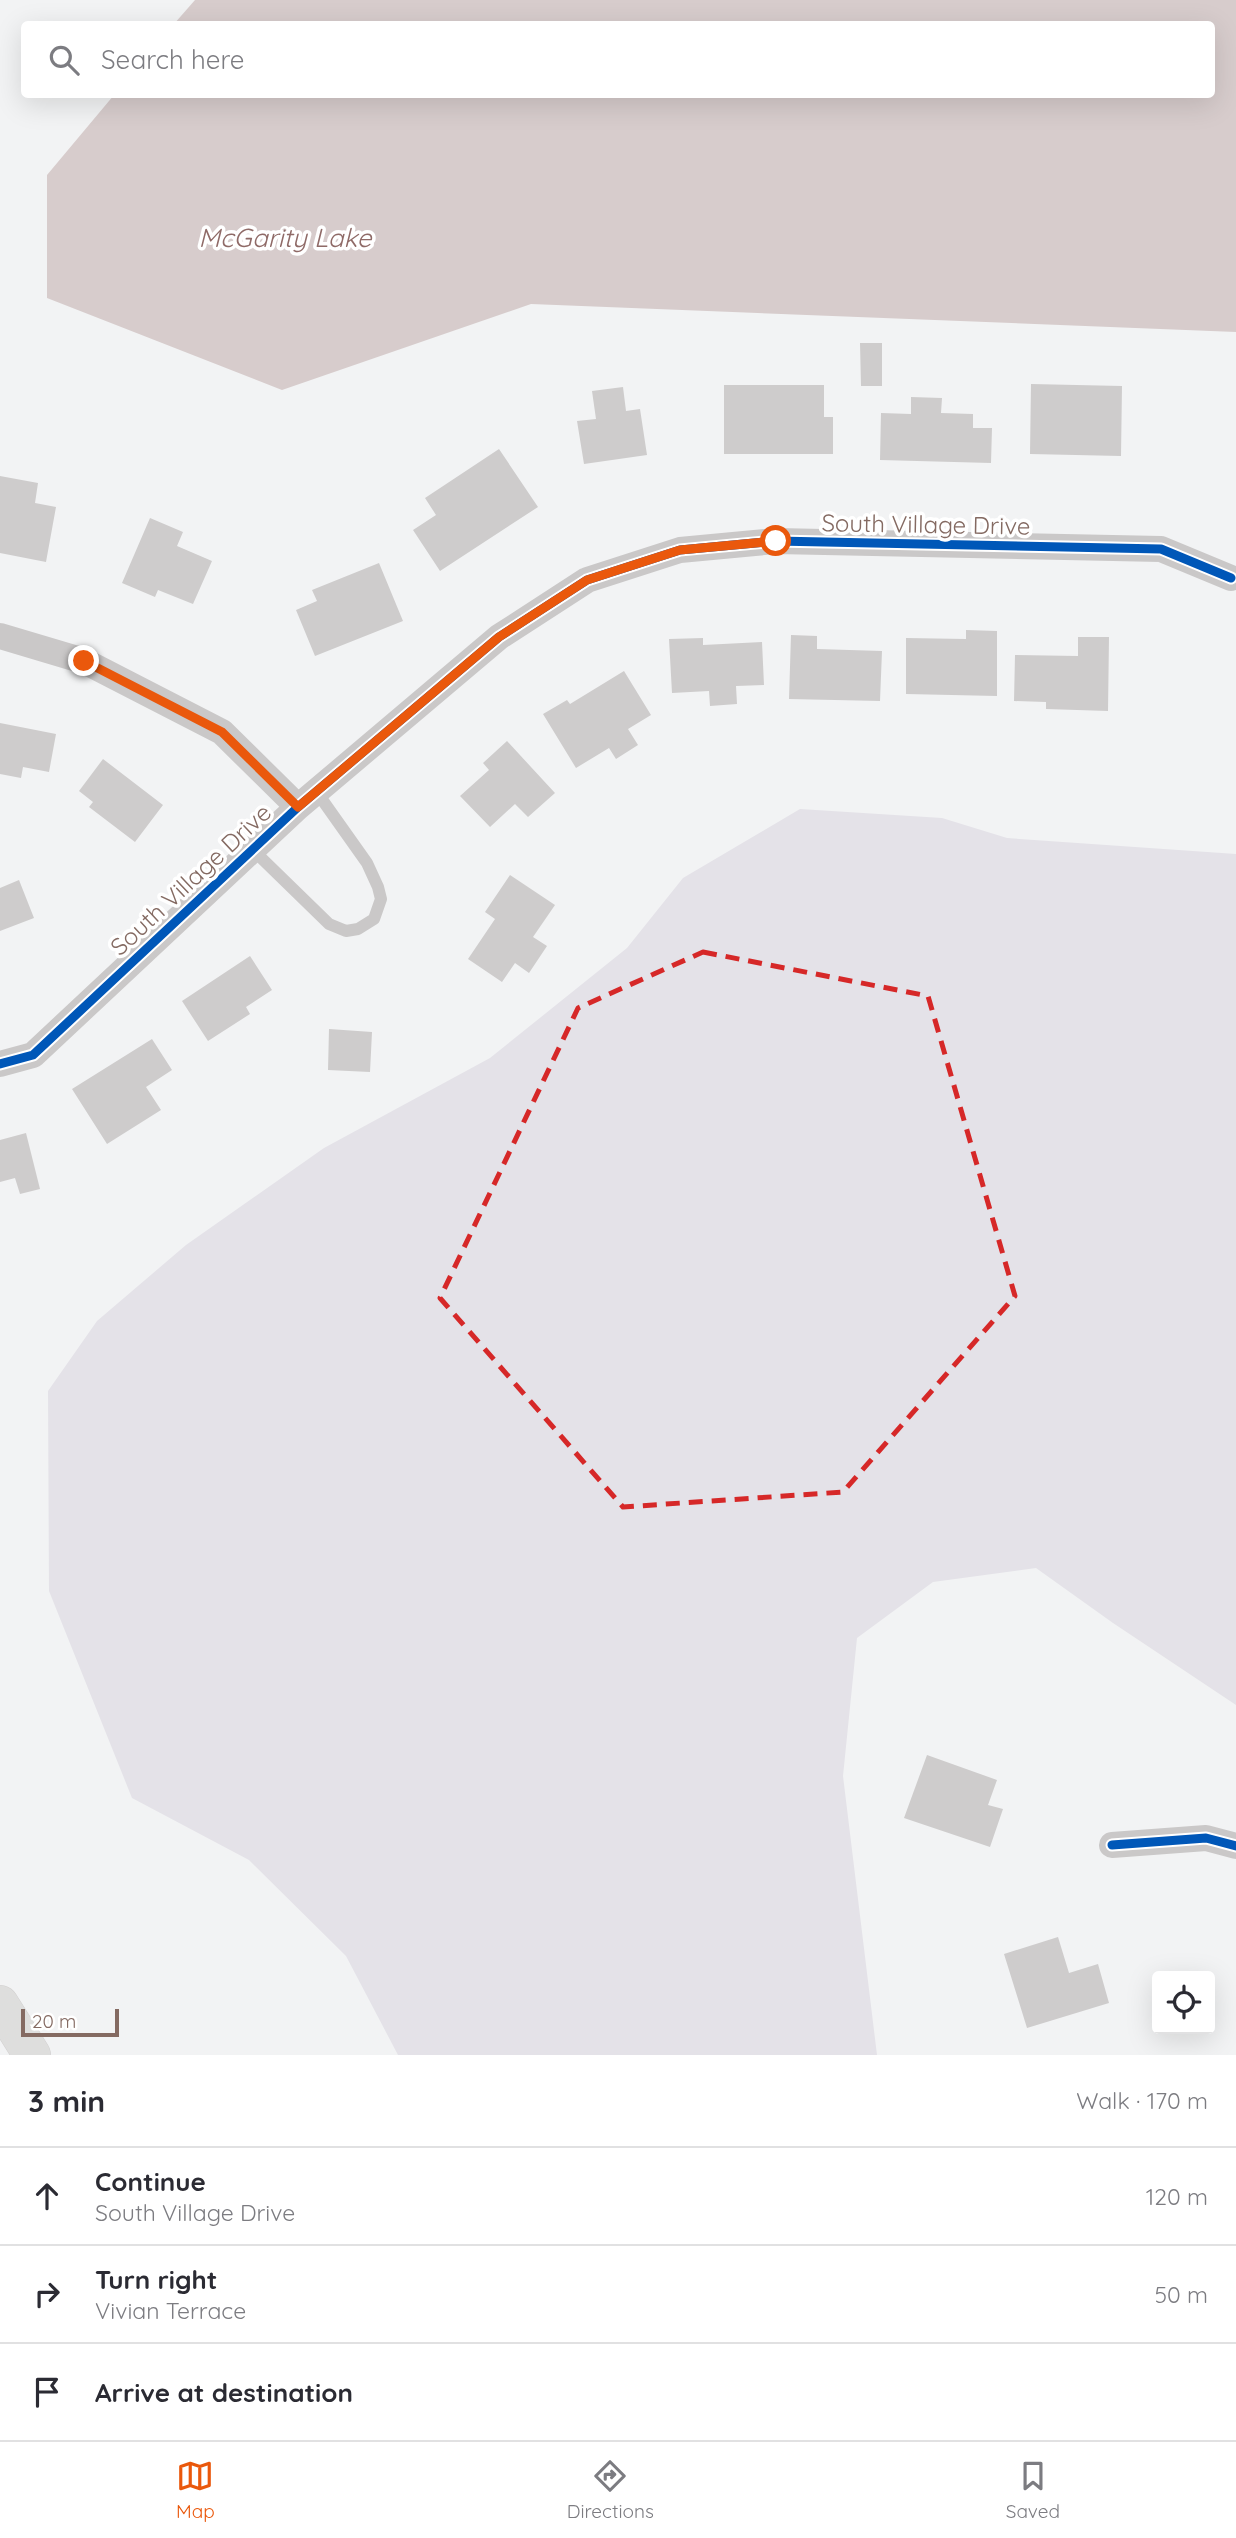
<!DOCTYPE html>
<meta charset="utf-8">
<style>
:root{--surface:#fff;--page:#f2f2f3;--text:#2b2b33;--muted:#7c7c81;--line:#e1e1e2;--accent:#ea580c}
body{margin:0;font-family:Quicksand,sans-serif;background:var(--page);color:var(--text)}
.controls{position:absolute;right:21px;bottom:21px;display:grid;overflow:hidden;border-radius:7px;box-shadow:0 7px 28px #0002}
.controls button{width:63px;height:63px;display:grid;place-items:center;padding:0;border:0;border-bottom:2px solid var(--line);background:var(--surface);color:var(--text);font:35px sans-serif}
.scale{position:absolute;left:21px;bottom:18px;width:98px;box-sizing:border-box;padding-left:7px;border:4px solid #846a62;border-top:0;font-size:19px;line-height:24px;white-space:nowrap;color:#846a62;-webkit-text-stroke:5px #fff;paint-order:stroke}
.stop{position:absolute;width:21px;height:21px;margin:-16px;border:5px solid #ea580c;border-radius:50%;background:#fff}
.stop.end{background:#ea580c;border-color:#fff;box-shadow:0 2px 7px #0008}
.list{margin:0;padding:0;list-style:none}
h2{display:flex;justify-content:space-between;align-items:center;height:91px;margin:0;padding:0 28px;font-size:30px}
h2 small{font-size:23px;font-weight:400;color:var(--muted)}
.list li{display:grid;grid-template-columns:46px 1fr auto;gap:21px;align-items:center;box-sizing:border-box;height:98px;padding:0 28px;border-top:2px solid var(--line)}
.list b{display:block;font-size:26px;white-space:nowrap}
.list p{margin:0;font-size:23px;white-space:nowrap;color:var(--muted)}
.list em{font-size:23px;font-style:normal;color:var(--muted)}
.icon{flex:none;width:38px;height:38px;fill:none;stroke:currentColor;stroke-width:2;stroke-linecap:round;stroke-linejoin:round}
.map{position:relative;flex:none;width:1236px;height:2055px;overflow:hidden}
.search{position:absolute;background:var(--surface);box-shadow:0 7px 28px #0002;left:21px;right:21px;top:21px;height:77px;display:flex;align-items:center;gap:18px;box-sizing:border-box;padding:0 24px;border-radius:7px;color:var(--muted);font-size:26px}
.sheet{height:385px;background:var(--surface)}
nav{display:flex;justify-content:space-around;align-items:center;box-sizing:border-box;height:98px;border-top:2px solid var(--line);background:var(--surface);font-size:19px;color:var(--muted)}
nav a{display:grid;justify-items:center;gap:4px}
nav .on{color:var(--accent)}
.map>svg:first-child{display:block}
.green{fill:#e4e2e8}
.water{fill:#d7cccc}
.building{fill:#cecccc}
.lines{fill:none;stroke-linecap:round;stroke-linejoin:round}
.secondary-casing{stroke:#d2d0d0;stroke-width:38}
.lane{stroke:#cac8c8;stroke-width:12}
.street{stroke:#cac8c8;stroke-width:26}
.secondary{stroke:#dededd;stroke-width:37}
.cycleway-casing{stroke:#fff;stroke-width:13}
.cycleway{stroke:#0057b8;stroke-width:9}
.route{stroke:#ea580c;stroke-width:9}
.marked{fill:none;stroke:#d62828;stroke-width:5;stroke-dasharray:14 9;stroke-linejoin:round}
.labels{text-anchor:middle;stroke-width:7;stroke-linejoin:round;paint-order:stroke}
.street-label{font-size:24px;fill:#846a62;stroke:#fff}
.water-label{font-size:26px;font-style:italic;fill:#8f6a67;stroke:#fff}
</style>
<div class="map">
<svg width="1236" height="2055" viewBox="0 0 1236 2055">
<rect width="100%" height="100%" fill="#f2f3f4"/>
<!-- green -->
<path class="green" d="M 800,809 L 942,818 L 1007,838 L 1236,854 L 1236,1705 L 1113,1623 L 1036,1568 L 933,1582 L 857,1638 L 843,1776 L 877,2055 L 398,2055 L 346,1956 L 249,1860 L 132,1798 L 49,1591 L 48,1391 L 97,1321 L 186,1245 L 324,1148 L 490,1058 L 627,948 L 683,878 Z"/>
<!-- water -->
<path class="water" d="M 195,0 L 1236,0 L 1236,332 L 531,304 L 282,390 L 47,298 L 47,175 L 114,95 L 1212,94 L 1212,24 L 174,24 Z"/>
<!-- building -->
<path class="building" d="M 860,343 L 882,343 L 882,386 L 861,386 Z
M 1031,384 L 1122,386 L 1121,456 L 1030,454 Z
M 724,385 L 824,385 L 824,417 L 833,417 L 833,454 L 724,454 Z
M 623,387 L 626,411 L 640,409 L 647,455 L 584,464 L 577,421 L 596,419 L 592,391 Z
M 911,397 L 942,398 L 941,413 L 973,414 L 973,428 L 992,428 L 991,463 L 880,460 L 881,413 L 911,414 Z
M 499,449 L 538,507 L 440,571 L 413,530 L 436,515 L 425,498 Z
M 0,476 L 38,483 L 35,503 L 56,507 L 46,562 L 0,553 Z
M 150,518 L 183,532 L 177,546 L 212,561 L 193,604 L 158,590 L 155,597 L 122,583 Z
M 379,563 L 403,621 L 315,656 L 296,610 L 317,601 L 312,590 Z
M 966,630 L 997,631 L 997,696 L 906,694 L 906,638 L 966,639 Z
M 791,635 L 817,636 L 817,649 L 882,651 L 880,701 L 789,699 Z
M 1078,637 L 1109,637 L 1108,711 L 1046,709 L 1046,702 L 1014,701 L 1015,655 L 1078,656 Z
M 703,638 L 703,645 L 762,642 L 764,685 L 736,686 L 737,704 L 710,706 L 709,691 L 672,693 L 669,639 Z
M 624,671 L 651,715 L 628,729 L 638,745 L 616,759 L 609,748 L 576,768 L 543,714 L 567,700 L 570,704 Z
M 0,723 L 56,734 L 49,772 L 23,767 L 21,778 L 0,774 Z
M 507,741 L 555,793 L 528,817 L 515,804 L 490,827 L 460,796 L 489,770 L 483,763 Z
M 103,759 L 163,805 L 135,842 L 89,807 L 93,802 L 79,791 Z
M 510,875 L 555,905 L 533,937 L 547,946 L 529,973 L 515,963 L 502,982 L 468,959 L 495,919 L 485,912 Z
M 19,880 L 34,918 L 0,931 L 0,888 Z
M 250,956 L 272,990 L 246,1007 L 250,1014 L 208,1041 L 182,1001 Z
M 329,1029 L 372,1032 L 370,1072 L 328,1070 Z
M 152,1039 L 172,1070 L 146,1087 L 161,1110 L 107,1144 L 72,1089 Z
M 26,1133 L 40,1189 L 20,1194 L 15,1178 L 0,1182 L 0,1140 Z
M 927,1755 L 997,1780 L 988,1805 L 1003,1809 L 990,1847 L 904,1818 Z
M 1058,1937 L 1069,1973 L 1098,1964 L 1109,2003 L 1027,2028 L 1004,1954 Z"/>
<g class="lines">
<defs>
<path id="secondary" d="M 0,2004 L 32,2055"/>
</defs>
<!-- secondary casing -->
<use href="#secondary" class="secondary-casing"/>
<!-- lane -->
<path class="lane" d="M 252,849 L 329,924 L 346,931 L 358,929 L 374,919 L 381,899 L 378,887 L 367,863 L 316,791"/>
<!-- street -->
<path class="street" d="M 0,636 L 84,661 L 222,732 L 298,807
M 0,1064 L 33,1055 L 298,807 L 499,637 L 587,580 L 680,550 L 776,541 L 1161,549 L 1231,578
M 1112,1845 L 1206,1838 L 1236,1846"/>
<!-- secondary -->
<use href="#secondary" class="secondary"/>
<defs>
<path id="cycleway" d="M 0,1064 L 33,1055 L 298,807 L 499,637 L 587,580 L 680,550 L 776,541 L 1161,549 L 1231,578
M 1112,1845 L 1206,1838 L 1236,1846"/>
</defs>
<!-- cycleway casing -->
<use href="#cycleway" class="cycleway-casing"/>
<!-- cycleway -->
<use href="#cycleway" class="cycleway"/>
</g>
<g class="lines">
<!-- route -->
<path class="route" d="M 84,661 L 222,732 L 298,807 L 499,637 L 587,580 L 680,550 L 776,541"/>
</g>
<!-- marked area -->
<path class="marked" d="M 703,952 L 928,996 L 1015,1296 L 843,1492 L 623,1507 L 440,1298 L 578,1008 Z"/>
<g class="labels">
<!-- street labels -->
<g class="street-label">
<text transform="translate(926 525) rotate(1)" y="8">South Village Drive</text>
<text transform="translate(191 880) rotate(-43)" y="8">South Village Drive</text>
</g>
<!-- water labels -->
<g class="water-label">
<text x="285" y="247">McGarity Lake</text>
</g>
</g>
</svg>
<div class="controls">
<button><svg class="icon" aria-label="locate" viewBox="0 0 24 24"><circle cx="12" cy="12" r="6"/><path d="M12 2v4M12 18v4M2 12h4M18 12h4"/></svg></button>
</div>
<div class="scale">20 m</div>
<div class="stop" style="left:776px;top:541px"></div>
<div class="stop end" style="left:84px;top:661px"></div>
<div class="search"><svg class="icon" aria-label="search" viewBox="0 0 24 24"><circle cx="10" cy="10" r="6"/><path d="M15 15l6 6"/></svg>Search here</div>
</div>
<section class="sheet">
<h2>3 min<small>Walk · 170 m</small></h2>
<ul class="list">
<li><svg class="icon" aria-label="ahead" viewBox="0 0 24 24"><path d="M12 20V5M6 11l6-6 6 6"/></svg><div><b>Continue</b><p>South Village Drive</p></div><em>120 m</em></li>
<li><svg class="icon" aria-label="right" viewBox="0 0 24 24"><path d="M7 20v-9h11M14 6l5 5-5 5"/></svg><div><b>Turn right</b><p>Vivian Terrace</p></div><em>50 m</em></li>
<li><svg class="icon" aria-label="arrive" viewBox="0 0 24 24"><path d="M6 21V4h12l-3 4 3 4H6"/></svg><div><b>Arrive at destination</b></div></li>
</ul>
</section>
<nav>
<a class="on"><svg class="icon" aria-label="map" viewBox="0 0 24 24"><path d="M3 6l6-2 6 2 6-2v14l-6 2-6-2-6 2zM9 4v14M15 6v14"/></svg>Map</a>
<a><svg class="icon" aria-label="directions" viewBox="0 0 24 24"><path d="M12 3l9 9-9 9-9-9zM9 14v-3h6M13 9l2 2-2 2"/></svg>Directions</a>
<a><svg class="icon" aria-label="saved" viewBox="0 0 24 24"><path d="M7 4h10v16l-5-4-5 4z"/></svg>Saved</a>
</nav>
